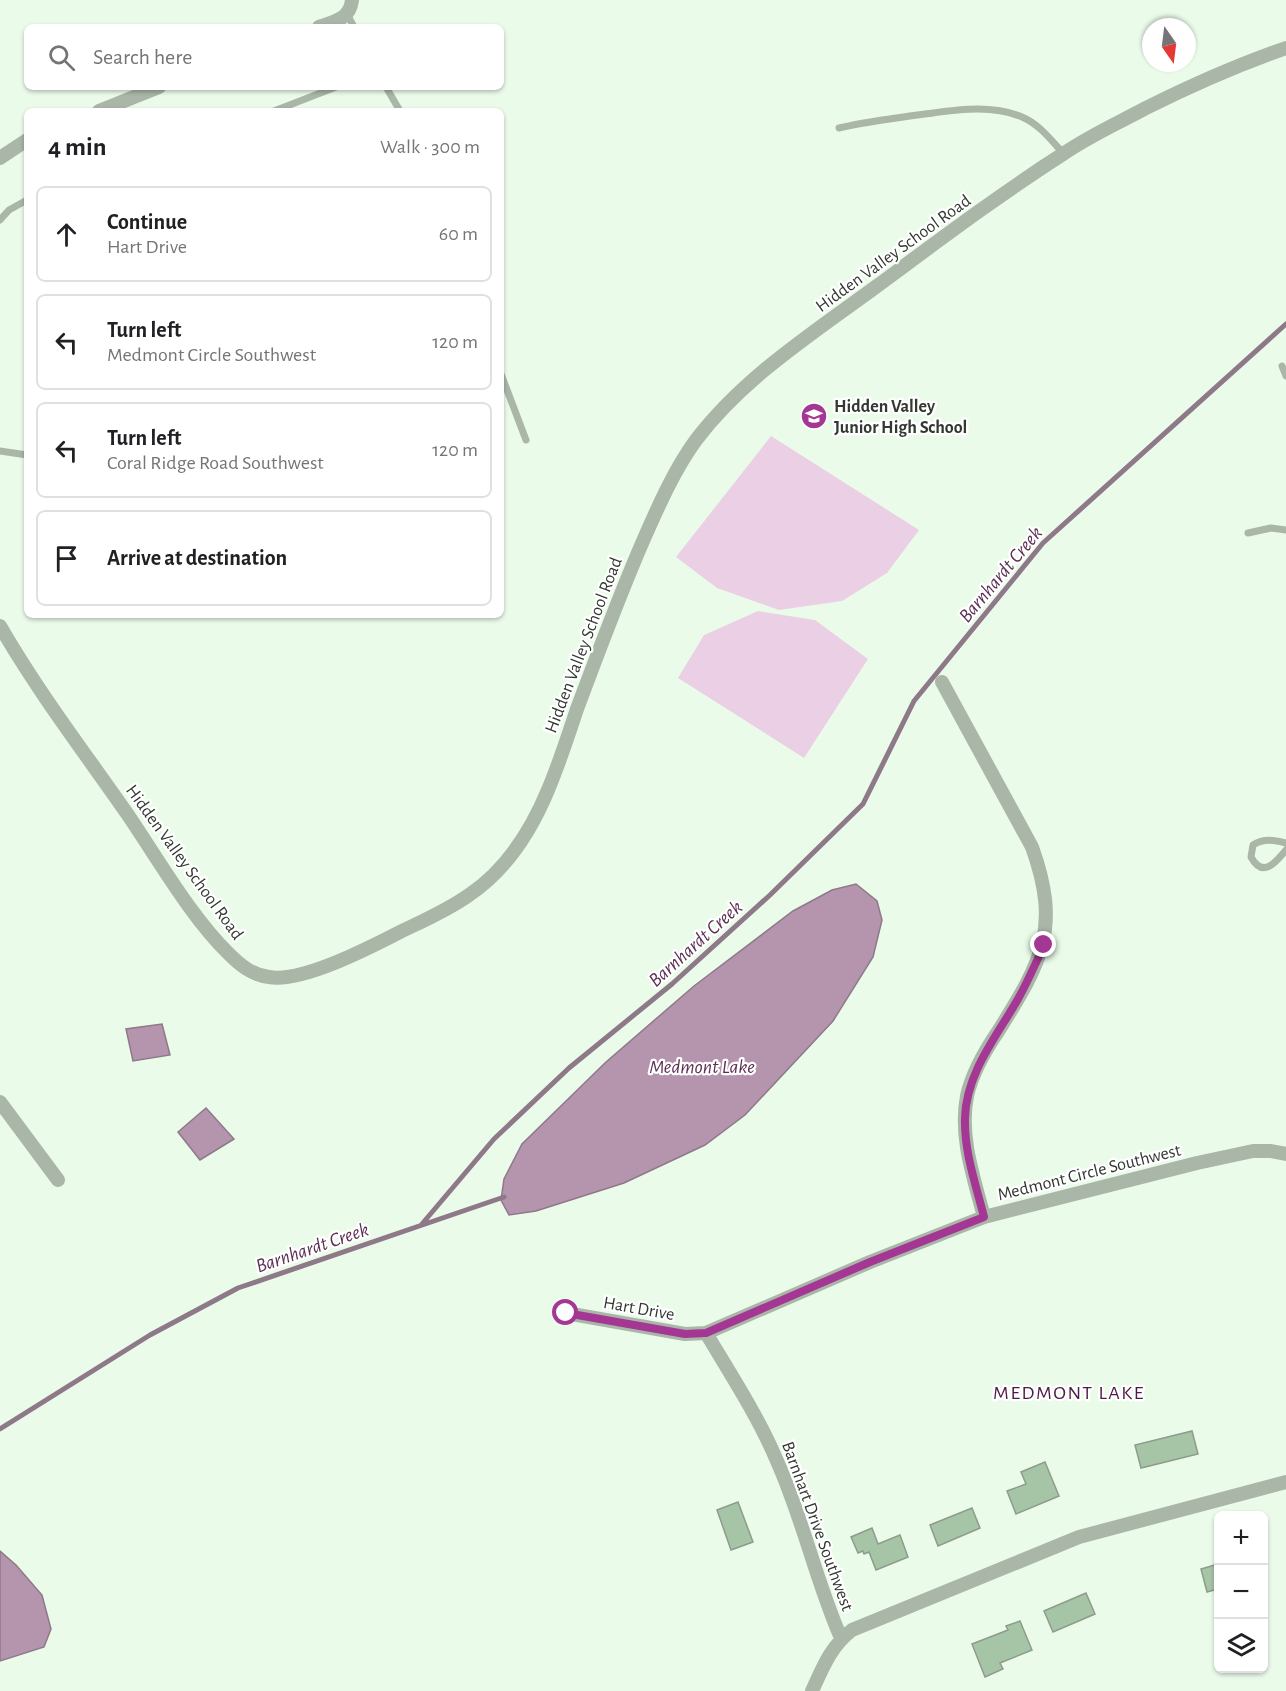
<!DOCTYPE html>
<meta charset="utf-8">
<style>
:root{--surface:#fff;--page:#f2f2f2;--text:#202124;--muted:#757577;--line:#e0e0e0}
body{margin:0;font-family:"Alegreya Sans",sans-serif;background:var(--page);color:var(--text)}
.controls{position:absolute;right:18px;bottom:18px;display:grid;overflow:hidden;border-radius:9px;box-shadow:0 2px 4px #0004}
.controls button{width:54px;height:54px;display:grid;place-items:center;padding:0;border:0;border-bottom:2px solid var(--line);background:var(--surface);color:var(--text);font:30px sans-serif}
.compass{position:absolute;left:1142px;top:18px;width:54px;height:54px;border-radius:50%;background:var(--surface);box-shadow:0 2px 4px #0004;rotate:166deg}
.stop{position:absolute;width:18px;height:18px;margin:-14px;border:4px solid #a43694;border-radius:50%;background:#fff}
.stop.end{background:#a43694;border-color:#fff;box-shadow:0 2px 6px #0008}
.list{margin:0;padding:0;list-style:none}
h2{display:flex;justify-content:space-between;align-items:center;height:78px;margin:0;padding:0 24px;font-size:26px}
h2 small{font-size:20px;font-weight:400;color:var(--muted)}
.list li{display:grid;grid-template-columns:39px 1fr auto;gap:18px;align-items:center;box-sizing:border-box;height:96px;margin:0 12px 12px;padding:0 12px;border:2px solid var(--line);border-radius:9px}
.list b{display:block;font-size:22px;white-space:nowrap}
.list p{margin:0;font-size:20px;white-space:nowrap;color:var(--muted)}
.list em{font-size:20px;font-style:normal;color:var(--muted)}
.icon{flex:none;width:33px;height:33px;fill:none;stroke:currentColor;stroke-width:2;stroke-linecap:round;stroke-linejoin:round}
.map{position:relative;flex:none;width:1286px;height:1691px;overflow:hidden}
.search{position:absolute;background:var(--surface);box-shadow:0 2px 4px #0004;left:24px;top:24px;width:480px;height:66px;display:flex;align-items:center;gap:15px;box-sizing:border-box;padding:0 21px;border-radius:9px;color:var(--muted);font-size:22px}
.panel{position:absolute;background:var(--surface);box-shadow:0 2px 4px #0004;left:24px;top:108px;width:480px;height:510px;border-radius:9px}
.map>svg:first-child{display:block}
.green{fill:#ebd0e5}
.water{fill:#b594ae;stroke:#8e7989;stroke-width:1.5}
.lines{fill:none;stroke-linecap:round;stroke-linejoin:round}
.stream{stroke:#8e7989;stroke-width:5}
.building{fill:#a6c4a6;stroke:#8d9c8c;stroke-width:1.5}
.service{stroke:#a9b6a8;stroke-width:7}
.minor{stroke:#a9b6a8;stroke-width:14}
.route{stroke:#a43694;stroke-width:8}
.labels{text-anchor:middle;stroke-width:4.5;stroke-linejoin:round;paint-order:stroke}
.street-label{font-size:18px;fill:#333932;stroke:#fff}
.poi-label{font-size:18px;font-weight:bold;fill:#333932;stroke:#fff;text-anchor:start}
.water-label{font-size:20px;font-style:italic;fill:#5c2f53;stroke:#fff}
.neighbourhood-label{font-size:20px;letter-spacing:1.5px;fill:#501a47;stroke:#fff}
</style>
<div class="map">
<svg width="1286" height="1691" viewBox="0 0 1286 1691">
<rect width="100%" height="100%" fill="#ebfbea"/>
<!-- green -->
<path class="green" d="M 771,436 L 919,530 L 887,573 L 842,601 L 779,610 L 717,588 L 676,557 Z
M 758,611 L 815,620 L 868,659 L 804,758 L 678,678 L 704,635 Z"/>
<!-- water -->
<path class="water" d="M 856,884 L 877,901 L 882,920 L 873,957 L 833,1021 L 745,1115 L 705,1145 L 624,1183 L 536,1211 L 509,1215 L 501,1200 L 504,1179 L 522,1144 L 606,1062 L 694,986 L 793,911 L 832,890 Z
M 162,1024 L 170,1055 L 133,1061 L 126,1029 Z
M 206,1108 L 234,1139 L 200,1160 L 178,1132 Z
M 0,1551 L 16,1565 L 42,1595 L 51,1629 L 44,1647 L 0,1661 Z"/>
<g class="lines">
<!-- stream -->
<path class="stream" d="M 422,1224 L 494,1139 L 569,1068 L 672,984 L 770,895 L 863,804 L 914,701 L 1043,543 L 1286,324
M 0,1429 L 150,1335 L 238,1288 L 504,1197"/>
</g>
<!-- building -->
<path class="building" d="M 1192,1431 L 1198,1454 L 1141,1468 L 1135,1445 Z
M 1045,1462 L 1059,1496 L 1016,1514 L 1007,1491 L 1026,1484 L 1021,1472 Z
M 738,1502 L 753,1542 L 731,1550 L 717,1510 Z
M 972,1508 L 980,1528 L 938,1546 L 930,1525 Z
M 872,1528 L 878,1544 L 900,1535 L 908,1557 L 876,1570 L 869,1552 L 864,1554 L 863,1551 L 858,1553 L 851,1537 Z
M 1218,1564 L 1218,1589 L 1207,1592 L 1201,1569 Z
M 1086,1593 L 1095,1614 L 1053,1632 L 1044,1611 Z
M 1020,1621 L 1032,1650 L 1000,1663 L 1003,1669 L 985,1677 L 972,1644 L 1008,1630 L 1006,1626 Z"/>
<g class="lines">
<!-- service -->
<path class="service" d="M 347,14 L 354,27
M 386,87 L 400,111
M 274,111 L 336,87
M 839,128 C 864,122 890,119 917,115 C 951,111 989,103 1022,117 C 1039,124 1051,140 1063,153
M 0,220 L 9,210 L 27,200
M 1282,366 L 1286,376
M 501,374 L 526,440
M 0,451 L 27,455
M 1248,533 L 1271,528 L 1286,530
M 1286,843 C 1274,840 1264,838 1253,845 L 1251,857 C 1263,879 1276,862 1286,850"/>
<!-- minor -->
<path class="minor" d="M 319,27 C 334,22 350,19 352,0
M 99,111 L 159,87
M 0,158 L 27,140
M 0,626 C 38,692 85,753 128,815 C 158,859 191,917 229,954 C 240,965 252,975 269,977 C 302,983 371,947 402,931 C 425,920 448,910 469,895 C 506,870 531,831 548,790 C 559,764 568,736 577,709 C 598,653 619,596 643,541 C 658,507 674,470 696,440 C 744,377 813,333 877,286 C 938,241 999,195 1063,154 C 1089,136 1118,123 1146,108 C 1192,85 1237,65 1286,48
M 942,682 L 1032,847 C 1061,928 1042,961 999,1030 C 986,1049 972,1073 967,1096 C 959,1137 974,1178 984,1217
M 0,1102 L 58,1180
M 566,1313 L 685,1334 L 706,1333 L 870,1262 L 984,1217 L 1197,1163 L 1253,1151 L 1271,1151 L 1286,1154
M 706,1333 C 731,1375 758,1416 777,1461 C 803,1519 816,1581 841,1638
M 812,1691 C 823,1667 831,1646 852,1630 L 1079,1537 L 1286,1482"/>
</g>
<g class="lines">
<!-- route -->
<path class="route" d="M 566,1313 L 685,1334 L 706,1333 L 870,1262 L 984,1217 C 976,1185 964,1152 965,1118 C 966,1073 997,1036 1018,999 C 1028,981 1036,963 1044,945"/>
</g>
<!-- icons -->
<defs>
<symbol id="school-disc" viewBox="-11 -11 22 22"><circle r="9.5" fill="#a43694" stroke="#fff"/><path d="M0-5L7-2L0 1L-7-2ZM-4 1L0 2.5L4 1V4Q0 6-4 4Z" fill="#fff"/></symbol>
</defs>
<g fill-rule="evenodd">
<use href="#school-disc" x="799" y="401" width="30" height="30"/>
</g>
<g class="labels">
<!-- street labels -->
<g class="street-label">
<text transform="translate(893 253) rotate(-36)" y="6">Hidden Valley School Road</text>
<text transform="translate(583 645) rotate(-69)" y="6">Hidden Valley School Road</text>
<text transform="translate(185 862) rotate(54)" y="6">Hidden Valley School Road</text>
<text transform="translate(1089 1172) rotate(-14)" y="6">Medmont Circle Southwest</text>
<text transform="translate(639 1308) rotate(10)" y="6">Hart Drive</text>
<text transform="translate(818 1526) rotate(70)" y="6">Barnhart Drive Southwest</text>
</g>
<!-- poi labels -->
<g class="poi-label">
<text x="834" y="412">Hidden Valley<tspan x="834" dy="21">Junior High School</tspan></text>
</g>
<!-- water labels -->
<g class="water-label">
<text transform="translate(1000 574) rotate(-50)" y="7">Barnhardt Creek</text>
<text transform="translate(695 943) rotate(-42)" y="7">Barnhardt Creek</text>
<text x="702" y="1073">Medmont Lake</text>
<text transform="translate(312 1247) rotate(-19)" y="7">Barnhardt Creek</text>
</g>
<!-- neighbourhood labels -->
<g class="neighbourhood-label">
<text x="1069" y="1399">MEDMONT LAKE</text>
</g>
</g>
</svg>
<div class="controls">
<button>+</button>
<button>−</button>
<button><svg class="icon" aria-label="layers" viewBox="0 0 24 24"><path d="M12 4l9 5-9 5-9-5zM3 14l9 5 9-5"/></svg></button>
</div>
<svg class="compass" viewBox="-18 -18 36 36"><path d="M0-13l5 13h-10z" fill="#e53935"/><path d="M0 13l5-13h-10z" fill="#757577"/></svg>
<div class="stop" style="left:566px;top:1313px"></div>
<div class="stop end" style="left:1044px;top:945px"></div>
<div class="search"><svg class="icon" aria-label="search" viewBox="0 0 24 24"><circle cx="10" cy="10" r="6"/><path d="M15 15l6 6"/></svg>Search here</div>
<section class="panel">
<h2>4 min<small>Walk · 300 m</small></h2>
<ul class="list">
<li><svg class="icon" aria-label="ahead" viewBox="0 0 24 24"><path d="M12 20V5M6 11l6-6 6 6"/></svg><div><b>Continue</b><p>Hart Drive</p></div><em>60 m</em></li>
<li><svg class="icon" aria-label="left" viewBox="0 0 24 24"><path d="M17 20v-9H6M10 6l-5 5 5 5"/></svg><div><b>Turn left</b><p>Medmont Circle Southwest</p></div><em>120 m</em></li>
<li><svg class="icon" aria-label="left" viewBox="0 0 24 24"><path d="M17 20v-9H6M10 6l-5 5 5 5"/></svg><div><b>Turn left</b><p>Coral Ridge Road Southwest</p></div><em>120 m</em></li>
<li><svg class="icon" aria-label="arrive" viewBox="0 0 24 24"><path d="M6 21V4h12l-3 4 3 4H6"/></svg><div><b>Arrive at destination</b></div></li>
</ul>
</section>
</div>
